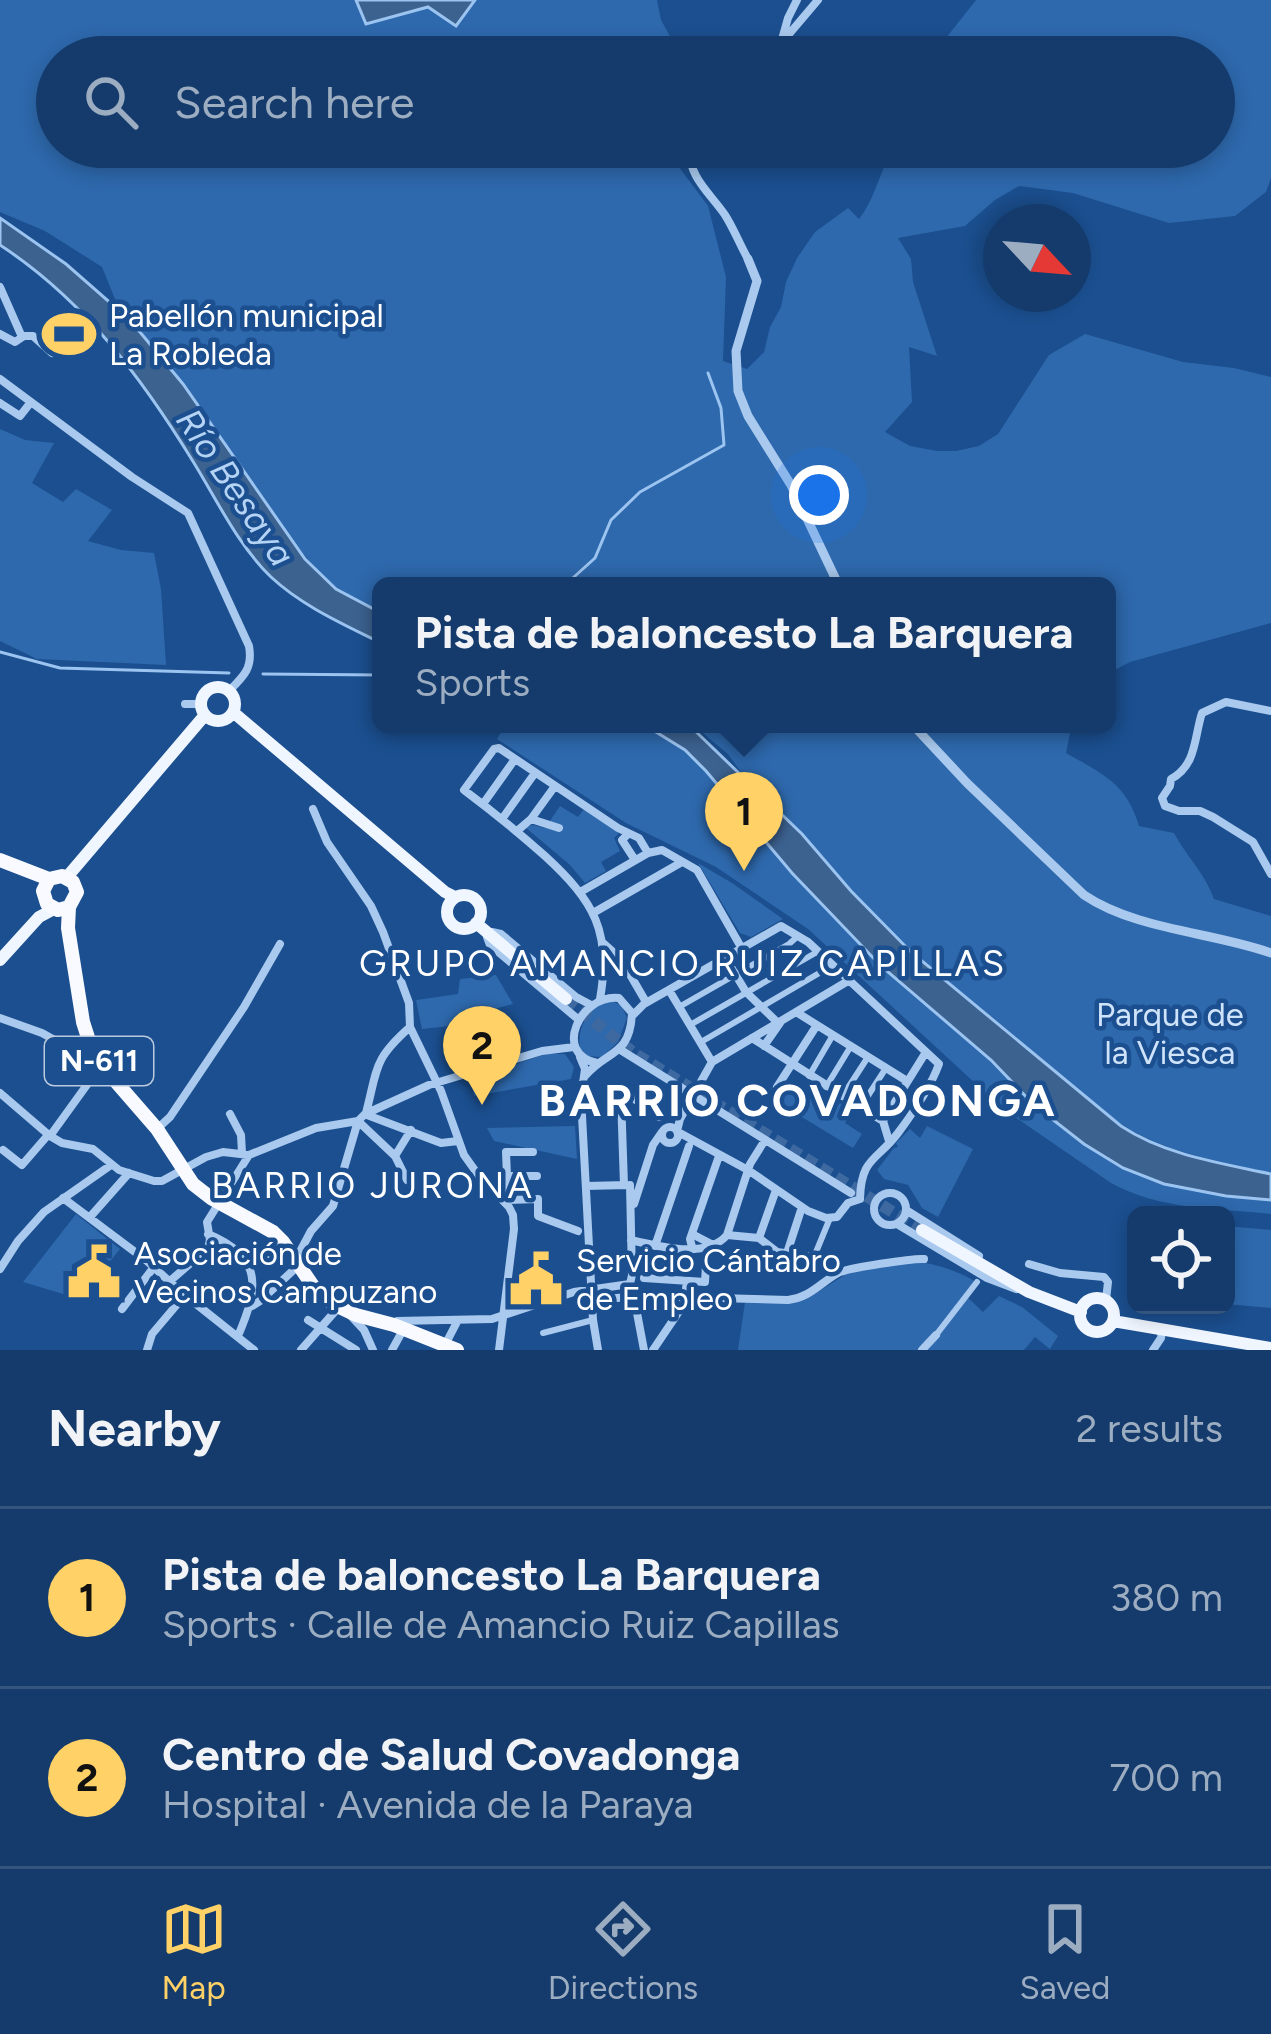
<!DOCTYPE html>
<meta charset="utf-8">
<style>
:root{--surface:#143b6b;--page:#214673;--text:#f1f3f6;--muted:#9dadc1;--line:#33557e;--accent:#ffd166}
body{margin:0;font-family:Figtree,sans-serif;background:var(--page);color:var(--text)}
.controls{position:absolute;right:36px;bottom:36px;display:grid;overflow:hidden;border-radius:18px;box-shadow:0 6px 18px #0003}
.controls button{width:108px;height:108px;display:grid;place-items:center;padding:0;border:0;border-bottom:3px solid var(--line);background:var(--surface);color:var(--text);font:60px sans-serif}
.compass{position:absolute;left:983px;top:204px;width:108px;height:108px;border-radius:50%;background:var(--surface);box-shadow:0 6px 18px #0003;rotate:116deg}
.you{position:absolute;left:819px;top:495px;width:42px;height:42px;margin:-30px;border:9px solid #fff;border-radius:50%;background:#1a73e8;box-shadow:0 0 0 18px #1a73e833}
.badge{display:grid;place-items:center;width:78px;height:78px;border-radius:50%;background:var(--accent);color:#111;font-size:39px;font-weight:700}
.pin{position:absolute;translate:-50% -99px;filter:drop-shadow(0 3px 6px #0008)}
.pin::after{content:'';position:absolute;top:63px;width:42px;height:36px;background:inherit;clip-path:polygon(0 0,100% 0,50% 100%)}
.popup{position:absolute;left:372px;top:577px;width:744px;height:156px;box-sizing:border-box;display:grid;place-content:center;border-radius:18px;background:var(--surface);filter:drop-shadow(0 3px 9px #0005);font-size:39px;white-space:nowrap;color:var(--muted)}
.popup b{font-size:45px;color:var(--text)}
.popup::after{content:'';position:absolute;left:50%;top:100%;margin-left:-24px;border:24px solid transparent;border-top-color:var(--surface)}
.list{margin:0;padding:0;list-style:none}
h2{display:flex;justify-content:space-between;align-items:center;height:156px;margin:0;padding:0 48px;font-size:51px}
h2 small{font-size:39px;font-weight:400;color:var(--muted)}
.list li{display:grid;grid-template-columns:78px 1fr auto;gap:36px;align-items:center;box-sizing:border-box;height:180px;padding:0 48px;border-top:3px solid var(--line)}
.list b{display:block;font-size:45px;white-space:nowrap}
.list p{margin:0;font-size:39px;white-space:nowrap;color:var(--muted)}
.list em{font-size:39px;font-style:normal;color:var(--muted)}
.icon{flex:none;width:66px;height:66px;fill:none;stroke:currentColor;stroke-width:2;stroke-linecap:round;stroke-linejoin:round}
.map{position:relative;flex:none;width:1271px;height:1350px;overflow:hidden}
.search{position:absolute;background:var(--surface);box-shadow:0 6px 18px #0003;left:36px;right:36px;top:36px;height:132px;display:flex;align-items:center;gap:30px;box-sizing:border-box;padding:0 42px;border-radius:66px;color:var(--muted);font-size:45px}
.sheet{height:516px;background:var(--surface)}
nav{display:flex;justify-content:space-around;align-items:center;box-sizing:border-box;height:168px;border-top:3px solid var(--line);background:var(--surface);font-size:33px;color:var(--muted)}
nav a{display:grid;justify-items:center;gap:6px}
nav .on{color:var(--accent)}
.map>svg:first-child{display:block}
.green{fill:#2e69ad}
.water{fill:#3c6290;stroke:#9cc4f0;stroke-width:3}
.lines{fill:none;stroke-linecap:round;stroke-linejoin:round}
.stream{stroke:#9cc4f0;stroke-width:3}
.primary-tunnel{stroke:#3d69a0;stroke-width:12;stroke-dasharray:12 6;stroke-linecap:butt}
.pedestrian{stroke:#a9c9ee;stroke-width:6}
.minor{stroke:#a9c9ee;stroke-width:8}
.tertiary{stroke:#a9c9ee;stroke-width:9}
.primary{stroke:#f0f6ff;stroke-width:12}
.trunk{stroke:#f8faff;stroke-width:14}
.labels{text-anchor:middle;stroke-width:9;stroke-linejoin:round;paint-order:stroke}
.shield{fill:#1b4f8f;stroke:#bbcadd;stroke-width:3}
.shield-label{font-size:30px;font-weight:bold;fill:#fff}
.poi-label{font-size:33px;fill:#fff;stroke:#1b4f8f;text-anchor:start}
.park-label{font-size:33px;fill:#cfe3fa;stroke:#1b4f8f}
.water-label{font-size:36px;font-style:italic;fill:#b5d3f5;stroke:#1b4f8f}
.neighbourhood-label{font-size:36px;letter-spacing:3px;fill:#fff;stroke:#1b4f8f}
.district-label{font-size:45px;font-weight:bold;letter-spacing:3px;fill:#fff;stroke:#1b4f8f}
</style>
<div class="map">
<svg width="1271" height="1350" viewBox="0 0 1271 1350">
<rect width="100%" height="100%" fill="#1b4f8f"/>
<!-- green -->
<path class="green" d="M 0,0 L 657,0 L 661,20 L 671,38 L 644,57 L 57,57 L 57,147 L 664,147 L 708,206 L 726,277 L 723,361 L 747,369 L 764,352 L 770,327 L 781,307 L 786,282 L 797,258 L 815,232 L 848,208 L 859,219 C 877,196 879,170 895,147 L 1214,147 L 1214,57 L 931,57 L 976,0 L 1271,0 L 1271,178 L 1266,192 L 1235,216 L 1169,223 L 1073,193 L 1019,186 L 995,200 L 965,226 L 898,238 L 911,259 L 913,282 L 937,356 L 909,347 L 912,402 L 885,432 L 910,446 L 937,451 L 956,451 L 979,446 L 998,434 L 1049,355 L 1085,334 L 1183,362 L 1234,368 L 1271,377 L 1271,623 L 1130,662 L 1107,674 L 1107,586 L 381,586 L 381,612 L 344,593 L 326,580 L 292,541 L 184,383 L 119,309 L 102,267 L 45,231 L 0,212 Z
M 0,429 L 25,440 L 54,443 L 32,483 L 63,502 L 76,489 L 112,510 L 88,541 L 121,550 L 154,553 L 161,589 L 166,665 L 37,659 L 0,641 Z
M 493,724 L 643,724 L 685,750 L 706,771 L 792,873 L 881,966 L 991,1060 L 1034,1105 L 1084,1144 L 1123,1168 L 1226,1196 L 1271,1200 L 1271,1214 C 1217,1208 1159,1210 1111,1183 L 1002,1108 L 808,929 L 716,867 L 626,823 L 497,739 L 501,732 Z
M 692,724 L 1072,724 L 1066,753 C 1103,774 1127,784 1139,826 L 1174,833 C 1186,856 1205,873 1214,899 L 1271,916 L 1271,1173 C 1216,1161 1161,1152 1115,1120 L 912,951 L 851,890 L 802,833 L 785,816 L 759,798 L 728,754 Z
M 560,806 L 578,817 L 584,809 L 619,833 L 614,838 L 620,851 L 601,862 L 606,871 L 585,883 L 570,865 L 525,827 L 533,825 L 545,828 Z
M 698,863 L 732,883 L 783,919 L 751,937 L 740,933 Z
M 496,975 L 513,1004 L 460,1018 L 460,1025 L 422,1029 L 416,1000 L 458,994 L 460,979 Z
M 612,1001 L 622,1006 L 627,1018 L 618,1042 L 602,1057 L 586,1056 L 580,1048 C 577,1026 589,1005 612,1001 Z
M 546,1054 L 565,1054 L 574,1067 L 571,1079 L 474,1096 L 471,1079 Z
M 783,1080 L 833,1111 L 840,1103 L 852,1111 L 845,1123 L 862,1134 L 853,1148 L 767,1096 L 771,1088 L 774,1097 L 784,1096 L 786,1091 Z
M 575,1126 L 577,1159 L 494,1141 L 487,1128 Z
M 927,1126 L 973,1149 L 938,1217 L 922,1208 L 908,1185 L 884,1179 L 877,1170 L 894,1148 L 898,1147 L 896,1143 L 910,1129 L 920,1138 Z
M 76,1214 L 120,1249 L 80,1299 L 23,1282 Z
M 1226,1226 L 1271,1230 L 1271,1308 L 1226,1304 Z
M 910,1261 C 931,1262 959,1271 976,1282 L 967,1297 L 983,1312 L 999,1296 L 1022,1307 L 1058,1336 L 1050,1349 L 1035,1337 L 1024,1350 L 925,1350 L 922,1347 L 918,1350 L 738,1350 L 745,1302 L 808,1298 L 848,1273 Z"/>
<!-- water -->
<path class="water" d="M 356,0 L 475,0 L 456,26 L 428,7 L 366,24 Z
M 0,218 L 66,264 L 130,320 L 183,384 L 305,559 L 336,589 L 381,613 L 381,643 C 343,624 302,606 271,577 C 238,545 218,502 194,463 C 142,378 84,300 0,245 Z
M 643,724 L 688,724 L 802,834 L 851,891 L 911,952 L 1121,1126 C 1165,1155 1220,1163 1271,1174 L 1271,1200 L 1226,1196 L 1164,1184 L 1123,1168 L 1084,1144 L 1034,1105 L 991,1060 L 881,966 L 792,873 L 706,771 L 685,750 Z"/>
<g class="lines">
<!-- stream -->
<path class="stream" d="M 535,147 L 548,157
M 564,586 L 595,558 L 611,520 L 640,492 L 724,445 L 721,408 L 708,373
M 0,652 L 60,668 L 229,673
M 263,674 L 381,675"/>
<!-- primary-tunnel -->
<path class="primary-tunnel" d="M 566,999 L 635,1054 L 922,1230"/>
<!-- pedestrian -->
<path class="pedestrian" d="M 679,1007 L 789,944 L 798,936
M 690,1025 L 817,952
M 701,1042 L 833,965
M 809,1076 L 833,1035
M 826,1087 L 851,1046
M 842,1097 L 868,1057
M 860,1108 L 886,1068
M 814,1257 L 830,1218
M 543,1333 L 593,1320
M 936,1335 L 977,1282"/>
<!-- minor -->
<path class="minor" d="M 784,40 L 818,0
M 777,57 L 788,18 L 797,0
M 690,147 C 687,176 710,193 725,215 C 734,229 740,245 748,259
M 0,287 L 22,337
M 0,334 L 15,342 L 24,336 L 33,336 L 52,353
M 0,379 L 132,477 L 188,513 L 249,646 C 253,668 244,676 229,691
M 0,403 L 20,416 L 31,402
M 185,704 L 201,704
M 1271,711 L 1226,702 L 1202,713 C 1194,737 1197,765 1171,779 L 1170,786 L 1162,798 L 1165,806 L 1179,811 L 1200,811 L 1213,817 L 1253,842 L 1271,874
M 483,804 L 515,759
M 313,809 L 327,842 L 371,906 L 383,932 L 409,1003 L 410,1027 L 441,1091 L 464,1155 L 479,1176 L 509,1207 L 513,1215 L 514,1229 L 499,1350
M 502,819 L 535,773
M 531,819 L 559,828
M 517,831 L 531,819 L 555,786
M 628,834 L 622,840 L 635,860
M 582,891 L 648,853 L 662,850 L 697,870 L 741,947
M 593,913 L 682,862
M 492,932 L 501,934 L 576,997 L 591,1005
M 487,937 L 490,945 L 579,1020
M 603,943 L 621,959 L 646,1002
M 725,957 L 746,992 L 777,1022
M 669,990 L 712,1062
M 600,999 C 612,932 594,901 545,856 C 519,833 492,811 464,790 L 494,749 L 499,748 L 618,828 L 639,838 L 648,853
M 796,1012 L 907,1081
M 632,1016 L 644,1004 L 781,926 L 808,942 L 939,1064 C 931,1086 913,1113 898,1133 C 877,1161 861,1157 860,1199
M 0,1018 L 42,1033 L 83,1056 L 96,1057
M 752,1038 L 883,1121 L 889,1141
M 764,1046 L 780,1023
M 619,1049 L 851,1193
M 580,1057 L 585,1069 L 581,1097 L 593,1320 L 598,1350
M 586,1075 C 607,1050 630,1057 632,1013 L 619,998 C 580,994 552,1054 597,1063
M 777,1087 L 817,1025
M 0,1093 L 50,1136 L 62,1143 L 93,1149 L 119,1170 L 154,1181 L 162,1181 L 206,1157 L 223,1152 L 249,1155
M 366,1113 C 378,1067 373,1060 410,1027
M 230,1114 L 241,1135 L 242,1153
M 367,1115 L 441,1143 L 458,1141
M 883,1121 L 926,1052
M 359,1122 L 395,1156 L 407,1180
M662 1135a8 8 0 1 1 16 0a8 8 0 1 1-16 0Z
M 158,1128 L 170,1117 L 244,1007 L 280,944
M 677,1131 L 680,1119 L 712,1062 L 848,981
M 678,1132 L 748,1170 L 808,1211 L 826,1218 L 837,1217 L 848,1203 L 860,1199
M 50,1136 L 89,1082 L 90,1058
M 3,1150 L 22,1165 L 48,1135
M 395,1156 L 411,1130
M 507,1176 L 537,1176
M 624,1185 L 621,1097 L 628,1095 L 655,1112 L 659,1117
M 586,1186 L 627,1185
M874 1209a16 16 0 1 1 32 0a16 16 0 1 1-32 0Z
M 63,1198 L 147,1261 L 181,1292 L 254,1350
M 508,1200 L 538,1199 L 538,1216 L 578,1231
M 508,1201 L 506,1152 L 533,1152
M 634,1204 L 653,1145 L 662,1132
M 906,1210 L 979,1256
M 90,1217 L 129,1173
M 897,1224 L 987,1278 L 1016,1289
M 208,1234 C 263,1257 259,1287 238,1336
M 692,1234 L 715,1246
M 727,1235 L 750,1164 L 765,1140
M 759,1238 L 776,1190
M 631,1240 C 659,1247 707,1259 727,1235 L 759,1238 L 777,1252 L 814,1257
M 655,1246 L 689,1146
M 692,1247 L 690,1239 L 719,1156
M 787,1253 L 802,1207
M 295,1261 L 311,1231 L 333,1206 L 358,1121 L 365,1114 L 429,1085 L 542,1051 L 574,1047
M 249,1263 L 293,1257
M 1029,1264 L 1060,1273 L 1104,1277 L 1108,1282 L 1106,1300
M 0,1269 L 18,1241 L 44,1212 L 111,1165
M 644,1278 L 705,1282 L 707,1249
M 170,1281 L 208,1248 L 210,1240 L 207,1222 L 249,1155 L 316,1128 L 358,1121
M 634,1297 L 644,1350
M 592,1300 L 641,1296 L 788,1300 C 811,1297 820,1283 838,1273 C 847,1268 914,1258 924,1259
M 252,1306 L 260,1301 L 299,1265
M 122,1309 L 154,1267
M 351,1316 L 364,1330 L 373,1350
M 308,1320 L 356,1350
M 394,1324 L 397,1321 L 492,1319 L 574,1292 L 630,1284 L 632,1275 L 630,1185
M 445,1345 L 458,1320
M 147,1350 L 152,1334 L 185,1295
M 301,1350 L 338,1308
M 392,1350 L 403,1330
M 653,1350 L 684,1304 L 687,1281
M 922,1350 L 936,1335
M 1153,1350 L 1161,1338 L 1162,1330"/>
<!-- tertiary -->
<path class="tertiary" d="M 748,259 L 757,281 L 736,351 L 738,391 L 748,416 L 791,485 L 839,586
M 912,724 L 967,783 L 1084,895 C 1136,930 1212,932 1271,953"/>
<!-- primary -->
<path class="primary" d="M201 704a17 17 0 1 1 34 0a17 17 0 1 1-34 0Z
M 233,712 L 445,892 L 455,897
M 67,877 L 205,715
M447 912a17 17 0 1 1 34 0a17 17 0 1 1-34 0Z
M 476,923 L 566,999
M 0,960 L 39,917 L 54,909
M 922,1230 L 1029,1292 L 1081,1312
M1080 1315a17 17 0 1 1 34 0a17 17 0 1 1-34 0Z
M 1113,1321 L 1271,1348"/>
<!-- trunk -->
<path class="trunk" d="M 0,860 L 49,879 L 62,876 L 73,882 L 77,892 L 69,907 L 68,928 L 83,1022 L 91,1047 L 104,1068 L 157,1129 L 193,1184 L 211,1198 L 273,1232 L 283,1242 L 315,1289 L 333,1304 L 356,1315 L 394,1325 L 457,1350
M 49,879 L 43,891 L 47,904 L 58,910 L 69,907"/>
</g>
<!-- icons -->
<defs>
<symbol id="stadium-bare" viewBox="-9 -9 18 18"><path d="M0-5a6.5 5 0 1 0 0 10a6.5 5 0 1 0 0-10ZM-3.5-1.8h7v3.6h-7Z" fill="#ffd166" stroke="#1b4f8f" stroke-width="2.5" paint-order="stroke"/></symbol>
<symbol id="civic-bare" viewBox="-9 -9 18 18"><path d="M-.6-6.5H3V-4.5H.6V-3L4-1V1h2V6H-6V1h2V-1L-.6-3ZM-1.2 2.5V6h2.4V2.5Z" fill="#ffd166" stroke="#1b4f8f" stroke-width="2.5" paint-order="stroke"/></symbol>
</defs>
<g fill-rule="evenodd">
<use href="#stadium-bare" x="31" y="296" width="76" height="76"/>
<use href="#civic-bare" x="56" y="1234" width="76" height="76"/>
<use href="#civic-bare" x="498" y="1241" width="76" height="76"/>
</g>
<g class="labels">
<!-- shield labels -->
<rect class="shield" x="45" y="1037" width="108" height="48" rx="9"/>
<g class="shield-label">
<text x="99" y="1071">N-611</text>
</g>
<!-- poi labels -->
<g class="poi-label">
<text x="109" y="327">Pabellón municipal<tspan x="109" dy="38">La Robleda</tspan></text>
<text x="134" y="1265">Asociación de<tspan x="134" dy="38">Vecinos Campuzano</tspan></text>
<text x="576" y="1272">Servicio Cántabro<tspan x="576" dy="38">de Empleo</tspan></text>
</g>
<!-- park labels -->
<g class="park-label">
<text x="1170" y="1026">Parque de<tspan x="1170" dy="38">la Viesca</tspan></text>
</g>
<!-- water labels -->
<g class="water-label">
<text transform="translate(236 487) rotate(56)" y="13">Río Besaya</text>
</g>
<!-- neighbourhood labels -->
<g class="neighbourhood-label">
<text x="683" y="976">GRUPO AMANCIO RUIZ CAPILLAS</text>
<text x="373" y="1198">BARRIO JURONA</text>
</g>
<!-- district labels -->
<g class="district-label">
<text x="798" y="1116">BARRIO COVADONGA</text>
</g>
</g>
</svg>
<div class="controls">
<button><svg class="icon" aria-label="locate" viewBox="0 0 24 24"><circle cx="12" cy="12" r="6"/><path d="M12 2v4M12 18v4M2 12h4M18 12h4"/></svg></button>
</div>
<svg class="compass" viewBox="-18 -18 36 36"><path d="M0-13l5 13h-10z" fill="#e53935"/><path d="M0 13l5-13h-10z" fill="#9dadc1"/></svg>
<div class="you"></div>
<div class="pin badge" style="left:744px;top:871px">1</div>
<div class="popup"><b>Pista de baloncesto La Barquera</b>Sports</div>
<div class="pin badge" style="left:482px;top:1105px">2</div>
<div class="search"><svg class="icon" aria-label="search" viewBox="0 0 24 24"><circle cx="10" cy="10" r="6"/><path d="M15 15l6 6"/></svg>Search here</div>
</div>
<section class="sheet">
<h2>Nearby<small>2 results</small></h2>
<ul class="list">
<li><span class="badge">1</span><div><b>Pista de baloncesto La Barquera</b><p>Sports · Calle de Amancio Ruiz Capillas</p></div><em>380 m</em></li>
<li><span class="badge">2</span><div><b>Centro de Salud Covadonga</b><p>Hospital · Avenida de la Paraya</p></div><em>700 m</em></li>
</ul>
</section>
<nav>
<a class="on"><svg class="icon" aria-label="map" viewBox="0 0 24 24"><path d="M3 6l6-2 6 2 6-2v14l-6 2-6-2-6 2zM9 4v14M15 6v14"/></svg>Map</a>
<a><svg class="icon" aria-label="directions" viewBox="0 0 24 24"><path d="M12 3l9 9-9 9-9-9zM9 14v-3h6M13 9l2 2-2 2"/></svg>Directions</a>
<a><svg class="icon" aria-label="saved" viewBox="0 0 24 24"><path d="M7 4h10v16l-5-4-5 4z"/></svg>Saved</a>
</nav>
